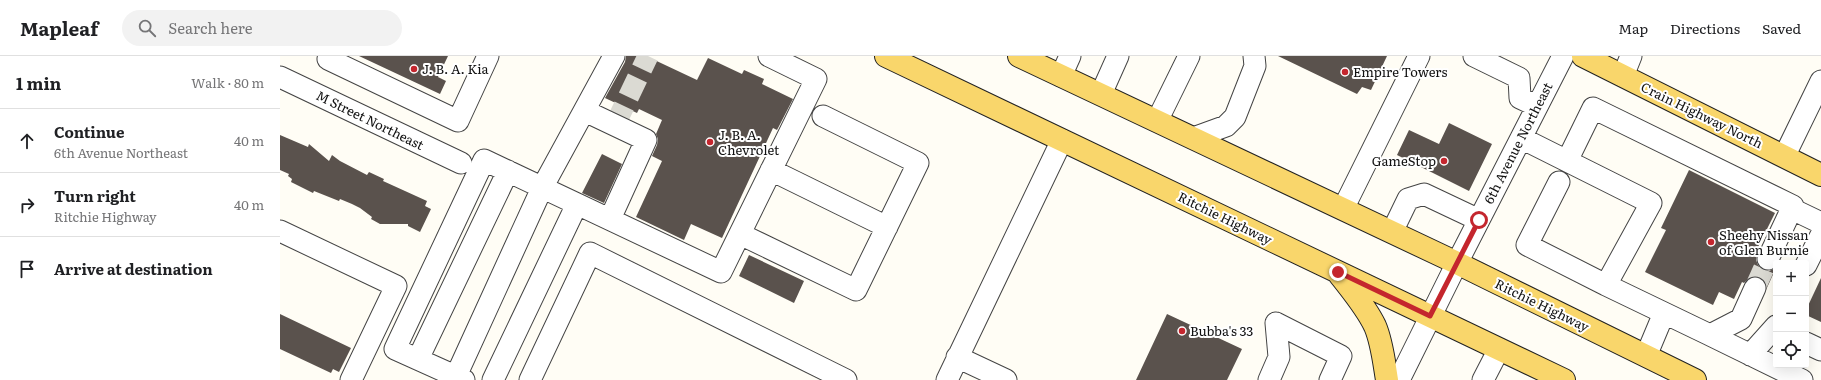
<!DOCTYPE html>
<meta charset="utf-8">
<style>
:root{--surface:#fff;--page:#f2f2f2;--text:#202124;--muted:#757577;--line:#e0e0e0}
body{margin:0;font-family:Literata,serif;background:var(--page);color:var(--text)}
.controls{position:absolute;right:12px;bottom:12px;display:grid;overflow:hidden;border-radius:4px;box-shadow:0 4px 16px #0002}
.controls button{width:36px;height:36px;display:grid;place-items:center;padding:0;border:0;border-bottom:1px solid var(--line);background:var(--surface);color:var(--text);font:20px sans-serif}
.stop{position:absolute;width:12px;height:12px;margin:-9px;border:3px solid #c4262e;border-radius:50%;background:#fff}
.stop.end{background:#c4262e;border-color:#fff;box-shadow:0 1px 4px #0008}
.list{margin:0;padding:0;list-style:none}
h2{display:flex;justify-content:space-between;align-items:center;height:52px;margin:0;padding:0 16px;font-size:17px}
h2 small{font-size:13px;font-weight:400;color:var(--muted)}
.list li{display:grid;grid-template-columns:26px 1fr auto;gap:12px;align-items:center;box-sizing:border-box;height:64px;padding:0 16px;border-top:1px solid var(--line)}
.list b{display:block;font-size:15px;white-space:nowrap}
.list p{margin:0;font-size:13px;white-space:nowrap;color:var(--muted)}
.list em{font-size:13px;font-style:normal;color:var(--muted)}
.icon{flex:none;width:22px;height:22px;fill:none;stroke:currentColor;stroke-width:2;stroke-linecap:round;stroke-linejoin:round}
.map{position:relative;flex:none;width:1541px;height:324px;overflow:hidden}
header{display:flex;align-items:center;gap:24px;box-sizing:border-box;height:56px;padding:0 20px;background:var(--surface);border-bottom:1px solid var(--line)}
header strong{font-size:19px}
nav{display:flex;gap:22px;margin-inline-start:auto;font-size:14px}
.search{width:280px;height:36px;background:var(--page);display:flex;align-items:center;gap:10px;box-sizing:border-box;padding:0 14px;border-radius:22px;color:var(--muted);font-size:15px}
main{display:flex}
aside{flex:1;background:var(--surface)}
.map>svg:first-child{display:block}
.building{fill:#5a524d}
.lines{fill:none;stroke-linecap:round;stroke-linejoin:round}
.minor-tunnel{stroke:#dbdad3;stroke-width:21;stroke-dasharray:21 10;stroke-linecap:butt}
.minor-casing{stroke:#444;stroke-width:23}
.major-casing{stroke:#222;stroke-width:24}
.minor{stroke:#fff;stroke-width:21}
.major{stroke:#f9d66b;stroke-width:22}
.route{stroke:#c4262e;stroke-width:5}
.poi-dot{fill:#c4262e;stroke:#fff;stroke-width:1.5}
.labels{text-anchor:middle;stroke-width:4;stroke-linejoin:round;paint-order:stroke}
.poi-label{font-size:13px;fill:#111;stroke:#fff;text-anchor:start}
.street-label{font-size:13px;fill:#111;stroke:#fff}
</style>
<header>
<strong>Mapleaf</strong>
<div class="search"><svg class="icon" aria-label="search" viewBox="0 0 24 24"><circle cx="10" cy="10" r="6"/><path d="M15 15l6 6"/></svg>Search here</div>
<nav><a>Map</a><a>Directions</a><a>Saved</a></nav>
</header>
<main>
<aside>
<h2>1 min<small>Walk · 80 m</small></h2>
<ul class="list">
<li><svg class="icon" aria-label="ahead" viewBox="0 0 24 24"><path d="M12 20V5M6 11l6-6 6 6"/></svg><div><b>Continue</b><p>6th Avenue Northeast</p></div><em>40 m</em></li>
<li><svg class="icon" aria-label="right" viewBox="0 0 24 24"><path d="M7 20v-9h11M14 6l5 5-5 5"/></svg><div><b>Turn right</b><p>Ritchie Highway</p></div><em>40 m</em></li>
<li><svg class="icon" aria-label="arrive" viewBox="0 0 24 24"><path d="M6 21V4h12l-3 4 3 4H6"/></svg><div><b>Arrive at destination</b></div></li>
</ul>
</aside>
<div class="map">
<svg width="1541" height="324" viewBox="0 0 1541 324">
<rect width="100%" height="100%" fill="#fffdf5"/>
<!-- building -->
<path class="building" d="M 79,0 L 168,0 L 158,21 L 166,25 L 160,38 Z
M 346,0 L 366,0 L 417,24 L 428,2 L 462,18 L 464,14 L 484,23 L 482,28 L 513,43 L 497,74 L 493,72 L 442,182 L 411,168 L 404,184 L 356,161 L 382,105 L 372,100 L 377,89 L 378,83 L 376,78 L 382,64 L 359,53 L 357,57 L 325,42 L 345,6 Z
M 998,0 L 1107,0 L 1091,34 L 1082,31 L 1077,38 Z
M 1169,67 L 1212,88 L 1189,135 L 1117,99 L 1129,74 L 1159,88 Z
M 0,79 L 28,91 L 29,88 L 49,105 L 52,99 L 60,105 L 87,119 L 89,116 L 104,123 L 103,125 L 147,145 L 145,150 L 151,153 L 140,176 L 128,170 L 128,168 L 100,168 L 91,163 L 92,161 L 80,152 L 72,148 L 60,143 L 59,145 L 34,135 L 33,137 L 11,126 L 12,123 L 8,120 L 9,118 L 0,114 Z
M 322,98 L 342,108 L 324,147 L 302,137 Z
M 1409,114 L 1495,157 L 1475,197 L 1477,198 L 1476,204 L 1478,209 L 1483,214 L 1489,215 L 1496,212 L 1486,234 L 1484,225 L 1480,221 L 1473,220 L 1468,223 L 1464,227 L 1462,226 L 1454,243 L 1439,236 L 1433,249 L 1365,216 L 1386,174 L 1381,172 Z
M 469,199 L 524,225 L 514,247 L 459,220 Z
M 1541,222 L 1541,266 L 1526,259 L 1526,254 Z
M 0,258 L 71,292 L 59,316 L 53,313 L 51,317 L 0,293 Z
M 887,258 L 962,293 L 947,324 L 856,324 Z"/>
<g class="lines">
<!-- minor-tunnel -->
<path class="minor-tunnel" d="M 335,69 L 368,0
M 1475,232 L 1488,203"/>
<defs>
<path id="minor" d="M 1194,0 L 1239,22 L 1240,42 L 1257,50
M 48,3 L 178,65 L 208,0
M 781,20 L 790,0
M 1343,20 L 1351,0
M 0,21 L 181,107
M 821,38 L 838,0
M 305,55 L 366,84 L 330,163
M 877,65 L 909,0
M 913,82 L 946,70 L 955,61 L 975,10 L 974,0
M 1241,82 L 1371,147 L 1326,229 L 1247,189 L 1279,126
M 1505,99 L 1541,25
M 1287,105 L 1313,52 L 1513,150 L 1488,203
M 491,114 L 607,171
M 1063,153 L 1139,0
M 1512,153 L 1541,167
M 0,175 L 116,230 L 71,324
M 1112,176 L 1128,143 L 1144,138 L 1199,164
M 460,178 L 576,234 L 638,107 L 543,60
M 1526,209 L 1541,179
M 1326,229 L 1430,279 L 1461,263 L 1475,232
M 996,267 L 1061,300 L 1050,324
M 1430,279 L 1522,324
M 1526,287 L 1541,294
M 1470,299 L 1496,270
M 1366,300 L 1384,257
M 677,301 L 726,324
M 138,303 L 228,115
M 176,320 L 262,132 L 334,0
M 184,324 L 115,293 L 204,104 L 441,216 L 536,23 L 489,0
M 213,324 L 297,148
M 250,324 L 310,197 L 566,324
M 667,324 L 782,84
M 989,324 L 999,301 L 996,267
M 1119,324 L 1177,207 L 1283,0
M 1203,324 L 1219,293"/>
<path id="major" d="M 606,0 L 1284,324
M 739,0 L 1177,207 L 1415,324
M 1303,0 L 1541,119
M 1059,218 C 1072,235 1086,251 1095,270 C 1102,286 1104,306 1107,324"/>
</defs>
<!-- minor casing -->
<use href="#minor" class="minor-casing"/>
<!-- major casing -->
<use href="#major" class="major-casing"/>
<!-- minor -->
<use href="#minor" class="minor"/>
<!-- major -->
<use href="#major" class="major"/>
</g>
<g class="lines">
<!-- route -->
<path class="route" d="M 1058,216 L 1150,260 L 1199,164"/>
</g>
<!-- markers -->
<g class="poi-dot">
<circle cx="134" cy="13" r="4"/>
<circle cx="1065" cy="16" r="4"/>
<circle cx="430" cy="86" r="4"/>
<circle cx="1164" cy="105" r="4"/>
<circle cx="1431" cy="186" r="4"/>
<circle cx="902" cy="275" r="4"/>
</g>
<g class="labels">
<!-- poi labels -->
<g class="poi-label">
<text x="142" y="18">J. B. A. Kia</text>
<text x="1073" y="21">Empire Towers</text>
<text x="438" y="84">J. B. A.<tspan x="438" dy="15">Chevrolet</tspan></text>
<text x="1156" y="110" text-anchor="end">GameStop</text>
<text x="1439" y="184">Sheehy Nissan<tspan x="1439" dy="15">of Glen Burnie</tspan></text>
<text x="910" y="280">Bubba's 33</text>
</g>
<!-- street labels -->
<g class="street-label">
<text transform="translate(1422 59) rotate(26)" y="5">Crain Highway North</text>
<text transform="translate(90 64) rotate(26)" y="5">M Street Northeast</text>
<text transform="translate(1238 87) rotate(-63)" y="5">6th Avenue Northeast</text>
<text transform="translate(945 162) rotate(26)" y="5">Ritchie Highway</text>
<text transform="translate(1262 249) rotate(26)" y="5">Ritchie Highway</text>
</g>
</g>
</svg>
<div class="controls">
<button>+</button>
<button>−</button>
<button><svg class="icon" aria-label="locate" viewBox="0 0 24 24"><circle cx="12" cy="12" r="6"/><path d="M12 2v4M12 18v4M2 12h4M18 12h4"/></svg></button>
</div>
<div class="stop" style="left:1199px;top:164px"></div>
<div class="stop end" style="left:1058px;top:216px"></div>
</div>
</main>
